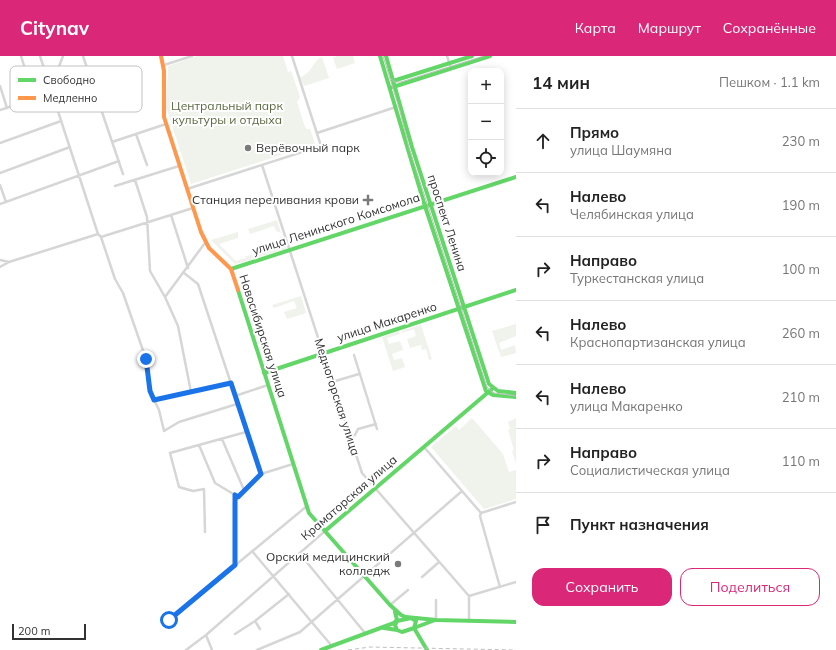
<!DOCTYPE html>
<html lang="ru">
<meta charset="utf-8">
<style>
:root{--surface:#fff;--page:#f2f2f2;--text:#222;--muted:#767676;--line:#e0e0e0;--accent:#db2777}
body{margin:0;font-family:Mulish,sans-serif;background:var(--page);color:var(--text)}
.controls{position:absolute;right:12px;top:12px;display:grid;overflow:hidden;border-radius:8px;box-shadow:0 2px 10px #0003}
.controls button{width:36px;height:36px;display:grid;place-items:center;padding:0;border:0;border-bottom:1px solid var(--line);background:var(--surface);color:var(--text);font:20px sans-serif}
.scale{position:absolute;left:12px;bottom:10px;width:74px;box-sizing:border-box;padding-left:4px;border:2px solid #323232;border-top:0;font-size:11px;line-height:14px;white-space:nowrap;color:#323232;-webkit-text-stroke:3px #fff;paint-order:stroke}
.stop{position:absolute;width:12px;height:12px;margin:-9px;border:3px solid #1a73e8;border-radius:50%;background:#fff}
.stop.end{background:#1a73e8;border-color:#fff;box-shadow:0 1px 4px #0008}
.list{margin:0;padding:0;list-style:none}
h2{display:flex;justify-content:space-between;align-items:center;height:52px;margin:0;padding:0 16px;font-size:17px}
h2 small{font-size:13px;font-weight:400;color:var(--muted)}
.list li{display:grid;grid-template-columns:26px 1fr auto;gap:12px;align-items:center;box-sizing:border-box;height:64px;padding:0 16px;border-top:1px solid var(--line)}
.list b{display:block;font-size:15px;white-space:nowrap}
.list p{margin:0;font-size:13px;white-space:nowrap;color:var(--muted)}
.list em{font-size:13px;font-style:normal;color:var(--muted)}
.actions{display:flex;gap:8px;padding:12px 16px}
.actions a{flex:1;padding:9px 0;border:1px solid var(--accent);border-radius:12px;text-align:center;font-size:14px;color:var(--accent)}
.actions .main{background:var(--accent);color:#fff}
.icon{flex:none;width:22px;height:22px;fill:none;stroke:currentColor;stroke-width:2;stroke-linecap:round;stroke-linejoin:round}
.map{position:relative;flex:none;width:516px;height:594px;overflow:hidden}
header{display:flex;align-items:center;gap:24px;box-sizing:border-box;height:56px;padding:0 20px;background:var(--accent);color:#fff}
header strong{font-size:19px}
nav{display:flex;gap:22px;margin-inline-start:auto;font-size:14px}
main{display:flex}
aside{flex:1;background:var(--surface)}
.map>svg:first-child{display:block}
.green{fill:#f0f2ec}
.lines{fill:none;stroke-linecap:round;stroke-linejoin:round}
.street{stroke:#d6d6d6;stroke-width:2.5}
.fast{stroke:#63d668;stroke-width:4}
.slow{stroke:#ff974d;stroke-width:4}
.tram{stroke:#bebebe;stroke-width:1}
.rail{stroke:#bebebe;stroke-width:1;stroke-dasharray:4 3;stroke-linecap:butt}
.route{stroke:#1a73e8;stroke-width:5}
.poi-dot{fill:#7a7a7a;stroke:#fff;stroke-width:1.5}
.labels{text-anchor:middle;stroke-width:4;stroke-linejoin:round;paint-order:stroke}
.park-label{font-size:12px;fill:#5c6b42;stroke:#fff}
.poi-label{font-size:12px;fill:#323232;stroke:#fff;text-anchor:end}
.street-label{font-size:12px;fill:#323232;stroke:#fff}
.key{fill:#fff;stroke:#c2c2c2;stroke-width:1}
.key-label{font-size:11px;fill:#323232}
</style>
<header>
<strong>Citynav</strong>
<nav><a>Карта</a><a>Маршрут</a><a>Сохранённые</a></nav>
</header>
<main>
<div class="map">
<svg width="516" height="594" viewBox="0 0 516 594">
<rect width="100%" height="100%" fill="#fff"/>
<!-- green -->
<path class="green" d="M 197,0 L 283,0 L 288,16 L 291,15 L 300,41 L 297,46 L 305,71 L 307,73 L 310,73 L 315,88 L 191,128 L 166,51 L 168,10 Z
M 337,0 L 353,0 L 355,7 L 337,13 L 333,2 Z
M 322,1 L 329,22 L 304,30 L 300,21 C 313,17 312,5 322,1 Z
M 277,164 L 281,177 L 276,175 L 274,170 L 250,178 L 248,173 Z
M 238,176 L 238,182 L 219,188 L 236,205 L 246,202 L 245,200 L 252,199 L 253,203 L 235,208 L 211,184 Z
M 282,180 L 286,193 L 254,202 L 253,199 L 281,190 L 279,183 Z
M 301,240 L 306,257 L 287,263 L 284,256 L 297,252 L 294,245 L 274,252 L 272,249 Z
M 516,268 L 516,280 L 499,287 L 501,294 L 515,289 L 516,297 L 501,301 L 492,275 Z
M 421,269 L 432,303 L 429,304 L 426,293 L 422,294 L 421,289 L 410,292 L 407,283 L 416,280 L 414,273 L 402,277 L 401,275 Z
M 399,275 L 400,278 L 387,282 L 389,288 L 400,285 L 403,294 L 392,298 L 394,304 L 402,302 L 405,311 L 393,315 L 382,281 Z
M 472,362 L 503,398 L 509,416 L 516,414 L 516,443 L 484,453 L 431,391 L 456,370 L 459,374 Z
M 516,362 L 516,408 L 512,395 L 514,394 L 508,374 L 510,373 L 508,366 Z"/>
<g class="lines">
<!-- street -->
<path class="street" d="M 21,0 L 26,16 L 33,23 L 46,19
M 40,0 L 98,178
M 83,0 L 123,118
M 447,0 L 451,12
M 164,9 L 192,0
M 49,27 L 53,26 L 63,0
M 0,30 L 7,52
M 0,54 L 52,37
M 317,77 L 396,51
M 136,78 L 147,109
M 112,86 L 166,68
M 0,87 L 61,65
M 262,109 L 362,417 L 469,540
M 0,117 L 70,91
M 135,124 L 147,161 L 150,215 L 165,241 L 178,270 L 191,336
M 0,129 L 6,146
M 115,130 L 179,110
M 187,133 L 321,90 L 292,0
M 0,148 L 119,105
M 171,159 L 188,212
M 101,181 L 115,223 L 123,237 L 146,303 L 150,335 L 159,354 L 164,375 L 179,366 L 237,348
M 0,204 L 9,206
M 0,211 L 9,206 L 98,178 L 101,181 L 193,152
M 184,217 L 198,228 L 261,418
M 165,241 L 205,187
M 354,299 L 377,373
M 332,326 L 359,318
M 235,340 L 268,329
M 154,344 L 231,327
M 351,381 L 355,379 L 358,373 L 376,368
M 222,383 L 244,434
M 199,389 L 215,427 L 235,439 L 235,509
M 424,391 L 481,457 L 516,446
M 235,439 L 238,441 L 261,418 L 293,408
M 481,457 L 480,460 L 500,531
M 205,476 L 204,433 L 193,435 L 179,431 L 170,397 L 246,376
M 252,495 L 331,589
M 300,498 L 365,577
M 422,521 L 439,506
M 469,540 L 516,526
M 469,540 L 469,565
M 390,549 L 408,534
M 169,564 L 307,450
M 436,564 L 436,544
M 255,565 L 260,573
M 235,578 L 255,565 L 289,538
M 206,579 L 212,594
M 186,594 L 206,579 L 325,475
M 257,594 L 300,576 L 462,435"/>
<!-- fast -->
<path class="fast" d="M 380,0 L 424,147 L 486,335 L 493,339 L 516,341
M 386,0 L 412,91 L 489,328 L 498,335 L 516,337
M 393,25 L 472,0
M 393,31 L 490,0
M 231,213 L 516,121
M 238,234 L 309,457 L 390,549 L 401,559 L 406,561 L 436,564 L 516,566
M 264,317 L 516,234
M 325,475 L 492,333
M 411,562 L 416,565 L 414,572 L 402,576 L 397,574 L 395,569 L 397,565 Z
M 384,572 L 397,574
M 321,594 L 394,567 L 397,564 L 395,556
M 427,594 L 414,572 L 435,564"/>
<!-- slow -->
<path class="slow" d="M 161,0 L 164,15 L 164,61 L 201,176 L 209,192 L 231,213 L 238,234"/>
<!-- tram -->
<path class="tram" d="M 383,0 L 400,55 L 409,92 L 487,331 L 494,337 L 516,340
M 390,22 L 395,26 L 401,26 L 484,0"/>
<!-- rail -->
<path class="rail" d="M 348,594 L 370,591 L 515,594"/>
</g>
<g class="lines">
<!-- route -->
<path class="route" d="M 146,303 L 150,335 L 154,344 L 231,327 L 261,418 L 238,441 L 235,439 L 235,509 L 169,564"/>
</g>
<!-- markers -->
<g class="poi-dot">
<circle cx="248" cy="92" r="4"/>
<path d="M366 138h4v4h4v4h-4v4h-4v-4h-4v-4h4z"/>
<circle cx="398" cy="508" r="4"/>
</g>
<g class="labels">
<!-- park labels -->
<g class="park-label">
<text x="227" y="54">Центральный парк<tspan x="227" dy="14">культуры и отдыха</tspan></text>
</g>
<!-- poi labels -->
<g class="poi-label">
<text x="256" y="96" text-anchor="start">Верёвочный парк</text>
<text x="359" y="148">Станция переливания крови</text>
<text x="390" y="505">Орский медицинский<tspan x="390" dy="14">колледж</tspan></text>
</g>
<!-- street labels -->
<g class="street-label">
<text transform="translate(447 167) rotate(72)" y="4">проспект Ленина</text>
<text transform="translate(336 168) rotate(-18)" y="4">улица Ленинского Комсомола</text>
<text transform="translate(387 266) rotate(-18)" y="4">улица Макаренко</text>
<text transform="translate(263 280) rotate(72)" y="4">Новосибирская улица</text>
<text transform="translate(337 341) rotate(72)" y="4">Медногорская улица</text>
<text transform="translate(349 442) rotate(-41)" y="4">Краматорская улица</text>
</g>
</g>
<!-- legend -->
<rect x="10" y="10" width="132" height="46" rx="6" class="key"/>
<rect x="18" y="22" width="18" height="4" fill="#63d668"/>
<rect x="18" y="40" width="18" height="4" fill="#ff974d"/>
<g class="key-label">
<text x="43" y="28">Свободно</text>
<text x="43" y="46">Медленно</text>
</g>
</svg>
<div class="controls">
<button>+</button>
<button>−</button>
<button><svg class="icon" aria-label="locate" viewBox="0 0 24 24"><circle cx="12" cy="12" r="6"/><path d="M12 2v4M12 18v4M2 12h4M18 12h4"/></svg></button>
</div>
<div class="scale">200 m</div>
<div class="stop" style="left:169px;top:564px"></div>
<div class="stop end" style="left:146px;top:303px"></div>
</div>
<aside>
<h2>14 мин<small>Пешком · 1.1 km</small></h2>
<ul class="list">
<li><svg class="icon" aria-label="ahead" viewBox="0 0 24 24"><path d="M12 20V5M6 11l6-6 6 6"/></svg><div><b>Прямо</b><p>улица Шаумяна</p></div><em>230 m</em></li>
<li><svg class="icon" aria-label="left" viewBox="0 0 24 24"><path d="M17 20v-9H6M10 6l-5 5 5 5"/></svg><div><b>Налево</b><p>Челябинская улица</p></div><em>190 m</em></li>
<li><svg class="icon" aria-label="right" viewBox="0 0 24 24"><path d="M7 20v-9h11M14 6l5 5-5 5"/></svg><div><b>Направо</b><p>Туркестанская улица</p></div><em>100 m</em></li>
<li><svg class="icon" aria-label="left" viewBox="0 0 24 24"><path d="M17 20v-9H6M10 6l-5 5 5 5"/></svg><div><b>Налево</b><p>Краснопартизанская улица</p></div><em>260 m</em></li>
<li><svg class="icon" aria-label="left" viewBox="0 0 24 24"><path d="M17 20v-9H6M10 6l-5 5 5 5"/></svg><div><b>Налево</b><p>улица Макаренко</p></div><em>210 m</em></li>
<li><svg class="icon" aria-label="right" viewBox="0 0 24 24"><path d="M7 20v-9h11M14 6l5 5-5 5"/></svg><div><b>Направо</b><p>Социалистическая улица</p></div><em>110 m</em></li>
<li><svg class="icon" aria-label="arrive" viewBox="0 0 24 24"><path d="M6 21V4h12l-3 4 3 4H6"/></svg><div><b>Пункт назначения</b></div></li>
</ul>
<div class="actions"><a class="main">Сохранить</a><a>Поделиться</a></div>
</aside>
</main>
